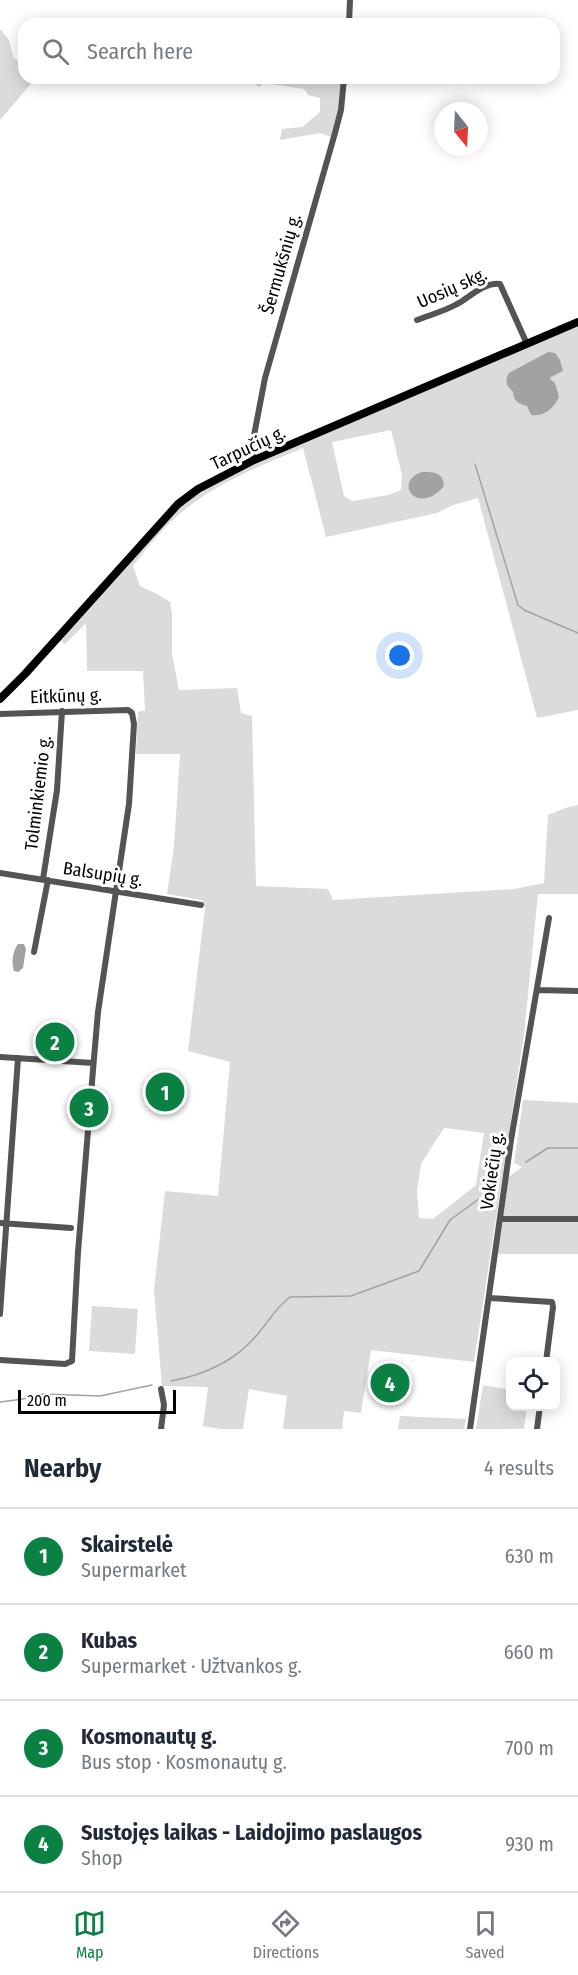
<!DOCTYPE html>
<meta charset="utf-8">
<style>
:root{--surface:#fff;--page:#f2f2f3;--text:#1f2937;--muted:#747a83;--line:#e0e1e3;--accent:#0b8043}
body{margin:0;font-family:"Fira Sans Condensed",sans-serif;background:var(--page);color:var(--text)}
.controls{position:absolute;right:18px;bottom:18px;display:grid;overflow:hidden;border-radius:12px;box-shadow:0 3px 15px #0003}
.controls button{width:54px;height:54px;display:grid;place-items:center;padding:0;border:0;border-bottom:2px solid var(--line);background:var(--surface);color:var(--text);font:30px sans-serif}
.compass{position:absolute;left:434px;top:102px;width:54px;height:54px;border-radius:50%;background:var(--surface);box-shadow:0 3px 15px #0003;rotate:162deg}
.scale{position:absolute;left:18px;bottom:15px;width:158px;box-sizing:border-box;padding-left:6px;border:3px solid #000;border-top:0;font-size:16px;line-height:21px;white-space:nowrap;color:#000;-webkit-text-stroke:4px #fff;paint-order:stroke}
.you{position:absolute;left:400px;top:656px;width:21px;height:21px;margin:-15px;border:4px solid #fff;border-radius:50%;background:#1a73e8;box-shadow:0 0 0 9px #1a73e833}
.badge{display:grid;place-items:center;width:39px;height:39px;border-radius:50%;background:var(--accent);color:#fff;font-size:20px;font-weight:700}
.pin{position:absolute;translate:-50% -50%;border:3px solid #fff;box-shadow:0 2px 6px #0006}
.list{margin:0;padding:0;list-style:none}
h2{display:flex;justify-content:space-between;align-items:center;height:78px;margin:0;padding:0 24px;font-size:26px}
h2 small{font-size:20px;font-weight:400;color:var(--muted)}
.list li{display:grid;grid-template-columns:39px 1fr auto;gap:18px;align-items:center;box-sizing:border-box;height:96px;padding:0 24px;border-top:2px solid var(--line)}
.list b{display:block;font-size:22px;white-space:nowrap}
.list p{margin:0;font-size:20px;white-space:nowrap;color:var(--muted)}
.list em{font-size:20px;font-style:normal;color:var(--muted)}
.icon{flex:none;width:33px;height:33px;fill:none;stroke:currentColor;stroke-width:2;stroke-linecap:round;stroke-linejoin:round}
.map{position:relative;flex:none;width:578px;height:1429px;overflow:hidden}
.search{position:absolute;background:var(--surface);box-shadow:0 3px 15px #0003;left:18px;right:18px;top:18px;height:66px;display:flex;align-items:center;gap:15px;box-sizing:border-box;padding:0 21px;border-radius:18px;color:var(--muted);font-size:22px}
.sheet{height:462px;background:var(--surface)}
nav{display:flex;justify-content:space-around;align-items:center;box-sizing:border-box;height:84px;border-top:2px solid var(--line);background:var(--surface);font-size:16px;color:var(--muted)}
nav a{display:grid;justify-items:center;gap:3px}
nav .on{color:var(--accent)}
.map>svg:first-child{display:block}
.green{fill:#dbdbdb;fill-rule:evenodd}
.water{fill:#a2a2a2}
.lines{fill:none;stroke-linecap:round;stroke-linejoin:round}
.stream{stroke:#a2a2a2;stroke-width:1.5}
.minor{stroke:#545454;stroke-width:6}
.major{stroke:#000;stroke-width:8}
.labels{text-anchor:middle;stroke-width:6;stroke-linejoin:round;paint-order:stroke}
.street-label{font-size:18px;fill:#000;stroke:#fff}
</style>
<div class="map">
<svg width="578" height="1429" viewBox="0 0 578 1429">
<rect width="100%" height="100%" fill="#fff"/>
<!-- green -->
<path class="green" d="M 0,29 L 9,40 L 14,58 L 20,63 L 24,61 L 24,78 L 36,78 L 0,120 Z
M 245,78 L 341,78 L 338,113 L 331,137 L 320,133 L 280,140 L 282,129 L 302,127 L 320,112 L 320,98 L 308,95 L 304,89 L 264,83 L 259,87 Z
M 578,325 L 578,710 L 537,718 L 478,498 L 453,505 L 437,513 L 326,537 L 303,448 C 258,467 209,485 173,520 C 158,534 145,550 133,566 L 140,586 L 159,595 L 170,602 L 172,613 L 172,654 L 179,690 L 237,688 L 241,713 L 252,716 L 256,886 L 328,889 L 333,900 L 514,889 L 544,883 L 548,815 L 565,808 L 578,805 L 578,894 L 538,894 L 524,1035 L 474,1362 L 371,1350 L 361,1413 L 344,1411 L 342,1429 L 283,1429 L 287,1396 L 249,1389 L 243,1429 L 220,1429 L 203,1426 L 208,1387 L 162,1386 L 154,1290 L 165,1191 L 218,1196 L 230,1062 L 188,1051 L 205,907 L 202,900 L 167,894 L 174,846 L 180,754 L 136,754 L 138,712 L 145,710 L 143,671 L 87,671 L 86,623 L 65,644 L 60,640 L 142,547 L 188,499 L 233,473 ZM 391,430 L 402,475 L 401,490 L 388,495 L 352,501 L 344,496 L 332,442 ZM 444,1128 L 484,1133 L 476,1185 L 433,1219 L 419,1218 L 417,1191 L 421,1164 Z
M 523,1100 L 578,1103 L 578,1254 L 496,1254 L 507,1178 L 522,1167 L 514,1163 Z
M 92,1306 L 138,1309 L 135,1354 L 89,1351 Z
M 483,1385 L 510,1390 L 510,1406 L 527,1407 L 524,1429 L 476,1429 Z
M 400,1416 L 466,1419 L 464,1429 L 398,1429 Z"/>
<!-- water -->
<path class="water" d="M 548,352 L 555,353 L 560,360 L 563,371 L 551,377 L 550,379 L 555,383 L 559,397 C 553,409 544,417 531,415 L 527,406 C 519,404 513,401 513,392 C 507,386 504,382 509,373 Z
M 422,472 C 434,472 443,472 444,486 C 418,517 392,482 422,472 Z
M 18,944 L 24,944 L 26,949 L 23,968 L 18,972 L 14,971 C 11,964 13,950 18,944 Z"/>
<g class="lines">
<!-- stream -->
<path class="stream" d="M 475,464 L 518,605 L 524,610 L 578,633
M 526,1162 L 548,1148 L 578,1148
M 171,1381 C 203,1375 234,1362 256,1336 C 267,1324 276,1307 290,1297 L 351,1296 L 419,1271 L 450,1220 L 483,1196
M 0,1402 L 23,1399 L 43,1394 L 100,1396 L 152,1385"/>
<!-- minor -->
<path class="minor" d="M 349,24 L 350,0
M 417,320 C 430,315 445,311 457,304 C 470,297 484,282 500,284 L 527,344
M 254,460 L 252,446 L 265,378 L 335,133 L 341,110 L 344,78
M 0,714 L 128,710 L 132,713 L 134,724 L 129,804 L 98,1012 L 94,1058 L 78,1252 L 72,1361 L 65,1364 L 0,1360
M 0,873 L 201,905
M 43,879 L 57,790 L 62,711
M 34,952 L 48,880
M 537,990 L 578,991
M 0,1057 L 93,1063
M 501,1219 L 578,1219
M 0,1223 L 71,1228
M 490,1298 L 552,1302 L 553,1307 L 546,1362
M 0,1314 L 18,1058
M 161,1389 L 164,1405 L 161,1429
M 470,1429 L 511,1140 L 549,918
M 537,1429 L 540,1406"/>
<!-- major -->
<path class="major" d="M 0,699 L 25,674 L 178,504 L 198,489 L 254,460 L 578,322"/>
</g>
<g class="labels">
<!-- street labels -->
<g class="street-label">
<text transform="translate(281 264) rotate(-74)" y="6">Šermukšnių g.</text>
<text transform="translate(452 288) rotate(-24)" y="6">Uosių skg.</text>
<text transform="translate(248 448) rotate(-25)" y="6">Tarpučių g.</text>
<text transform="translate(66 696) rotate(-2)" y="6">Eitkūnų g.</text>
<text transform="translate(38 793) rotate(-83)" y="6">Tolminkiemio g.</text>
<text transform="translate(103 874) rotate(9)" y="6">Balsupių g.</text>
<text transform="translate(492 1171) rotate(-82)" y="6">Vokiečių g.</text>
</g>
</g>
</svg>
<div class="controls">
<button><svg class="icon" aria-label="locate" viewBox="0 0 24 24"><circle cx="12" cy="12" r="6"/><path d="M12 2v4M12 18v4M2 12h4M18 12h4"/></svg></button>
</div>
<svg class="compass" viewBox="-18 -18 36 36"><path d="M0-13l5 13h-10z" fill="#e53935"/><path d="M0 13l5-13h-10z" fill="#747a83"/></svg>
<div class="scale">200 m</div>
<div class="you"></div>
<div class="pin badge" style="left:165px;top:1092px">1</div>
<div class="pin badge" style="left:55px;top:1042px">2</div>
<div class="pin badge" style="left:89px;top:1108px">3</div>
<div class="pin badge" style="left:390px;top:1383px">4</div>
<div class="search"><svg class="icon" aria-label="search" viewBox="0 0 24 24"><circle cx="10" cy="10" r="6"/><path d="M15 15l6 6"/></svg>Search here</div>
</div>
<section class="sheet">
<h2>Nearby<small>4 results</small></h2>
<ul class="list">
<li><span class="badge">1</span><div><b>Skairstelė</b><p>Supermarket</p></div><em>630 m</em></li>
<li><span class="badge">2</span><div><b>Kubas</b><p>Supermarket · Užtvankos g.</p></div><em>660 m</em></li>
<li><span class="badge">3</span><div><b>Kosmonautų g.</b><p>Bus stop · Kosmonautų g.</p></div><em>700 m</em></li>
<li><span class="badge">4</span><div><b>Sustojęs laikas - Laidojimo paslaugos</b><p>Shop</p></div><em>930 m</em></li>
</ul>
</section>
<nav>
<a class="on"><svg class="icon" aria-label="map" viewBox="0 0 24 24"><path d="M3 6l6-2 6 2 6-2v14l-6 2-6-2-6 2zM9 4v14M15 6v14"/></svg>Map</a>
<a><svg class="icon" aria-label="directions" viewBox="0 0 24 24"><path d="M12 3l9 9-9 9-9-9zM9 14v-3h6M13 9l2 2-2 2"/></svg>Directions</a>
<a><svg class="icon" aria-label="saved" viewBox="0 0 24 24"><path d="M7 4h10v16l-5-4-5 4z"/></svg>Saved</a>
</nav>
